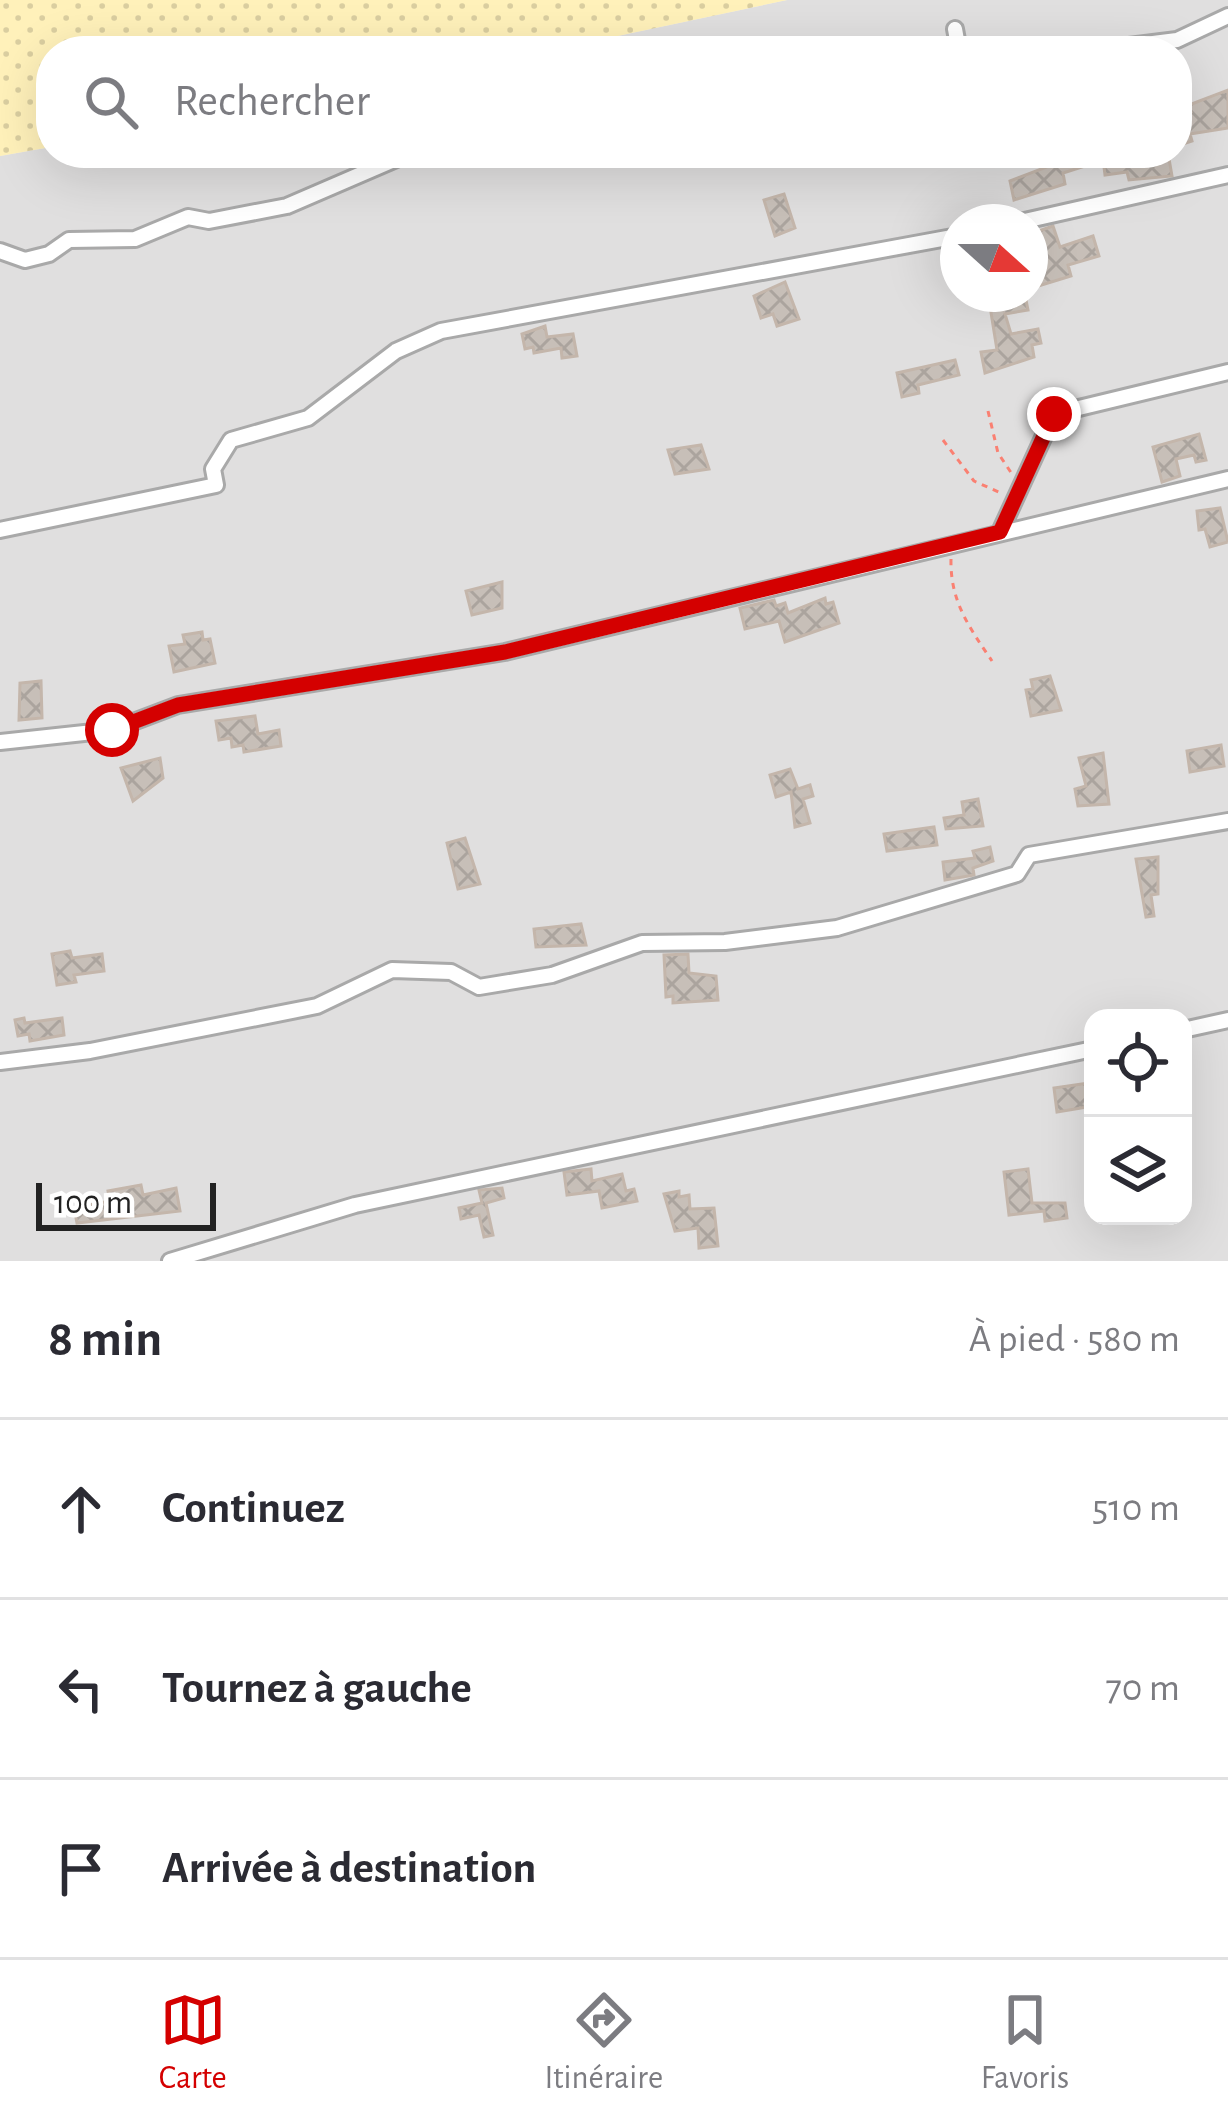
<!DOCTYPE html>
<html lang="fr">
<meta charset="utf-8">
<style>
:root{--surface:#fff;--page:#f2f2f3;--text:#2b2b33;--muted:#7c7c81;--line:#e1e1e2;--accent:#d40000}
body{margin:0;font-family:"Alegreya Sans",sans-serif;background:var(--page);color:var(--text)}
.controls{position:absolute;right:36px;bottom:36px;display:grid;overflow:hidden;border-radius:24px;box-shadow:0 12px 48px #0002}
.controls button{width:108px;height:108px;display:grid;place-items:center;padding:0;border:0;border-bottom:3px solid var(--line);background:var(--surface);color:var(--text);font:60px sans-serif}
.compass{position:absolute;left:940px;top:204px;width:108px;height:108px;border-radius:50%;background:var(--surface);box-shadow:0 12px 48px #0002;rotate:111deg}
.scale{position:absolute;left:36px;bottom:30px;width:180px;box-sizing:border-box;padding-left:12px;border:6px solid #222;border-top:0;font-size:33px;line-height:42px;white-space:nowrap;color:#222;-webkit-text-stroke:9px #fff;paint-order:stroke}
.stop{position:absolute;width:36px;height:36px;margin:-27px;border:9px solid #d40000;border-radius:50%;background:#fff}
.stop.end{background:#d40000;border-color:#fff;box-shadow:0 3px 12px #0008}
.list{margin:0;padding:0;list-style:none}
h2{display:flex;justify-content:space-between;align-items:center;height:156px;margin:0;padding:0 48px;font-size:51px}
h2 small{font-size:39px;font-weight:400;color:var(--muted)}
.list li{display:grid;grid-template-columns:78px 1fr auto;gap:36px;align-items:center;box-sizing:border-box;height:180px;padding:0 48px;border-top:3px solid var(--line)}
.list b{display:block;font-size:45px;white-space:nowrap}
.list em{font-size:39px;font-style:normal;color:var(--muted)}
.icon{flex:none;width:66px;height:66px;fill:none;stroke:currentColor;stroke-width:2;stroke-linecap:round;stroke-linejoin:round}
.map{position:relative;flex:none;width:1228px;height:1261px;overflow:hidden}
.search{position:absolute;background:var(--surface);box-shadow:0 12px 48px #0002;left:36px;right:36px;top:36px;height:132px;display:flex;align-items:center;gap:30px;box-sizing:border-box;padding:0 42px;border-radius:48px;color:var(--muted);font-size:45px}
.sheet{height:696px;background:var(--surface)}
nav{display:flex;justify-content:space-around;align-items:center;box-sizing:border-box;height:168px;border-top:3px solid var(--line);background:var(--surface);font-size:33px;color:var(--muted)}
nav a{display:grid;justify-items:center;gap:6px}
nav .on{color:var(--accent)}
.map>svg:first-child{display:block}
.residential{fill:#e0dfdf;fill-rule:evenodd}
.sand{fill:url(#sand-dots)}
.building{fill:url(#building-cross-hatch);stroke:#c4b6ab;stroke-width:3}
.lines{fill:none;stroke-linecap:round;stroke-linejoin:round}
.street-casing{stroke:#a9a9a9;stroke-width:20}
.path{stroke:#fa8072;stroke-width:3;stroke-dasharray:6 6;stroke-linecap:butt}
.street{stroke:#fff;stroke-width:14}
.route{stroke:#d40000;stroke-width:15}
</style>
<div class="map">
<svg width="1228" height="1261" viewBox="0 0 1228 1261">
<defs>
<pattern id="sand-dots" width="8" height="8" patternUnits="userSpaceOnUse" patternTransform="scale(3)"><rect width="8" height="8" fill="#fff1ba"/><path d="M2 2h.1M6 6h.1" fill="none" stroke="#dacea0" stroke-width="1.8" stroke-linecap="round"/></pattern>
<pattern id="building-cross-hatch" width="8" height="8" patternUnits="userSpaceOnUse" patternTransform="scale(3)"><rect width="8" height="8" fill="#c7bfb8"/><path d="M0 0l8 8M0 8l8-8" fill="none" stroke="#aba49e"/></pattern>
</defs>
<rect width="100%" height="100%" fill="#f2efe9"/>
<!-- residential -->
<path class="residential" d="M 787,0 L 1228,0 L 1228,1261 L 0,1261 L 0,156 L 51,147 L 51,153 L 1177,153 L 1177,51 L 547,51 ZM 958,222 L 1030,222 L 1030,294 L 958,294 ZM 1093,1018 L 1183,1018 L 1183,1216 L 1093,1216 Z"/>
<!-- sand -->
<path class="sand" d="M 0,0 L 787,0 L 547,51 L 51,51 L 51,147 L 0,156 Z"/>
<!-- building -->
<path class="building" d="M 1228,90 L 1228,128 L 1190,134 L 1192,141 L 1177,146 L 1177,116 L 1191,112 L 1189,105 Z
M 1056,153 L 1078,153 L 1082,167 L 1063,173 L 1065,184 L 1014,200 L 1010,181 L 1060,162 Z
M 1118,153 L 1168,153 L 1172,176 L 1129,180 L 1127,172 L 1105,175 L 1103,159 Z
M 784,194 L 795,228 L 775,236 L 764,200 Z
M 1053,226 L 1060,247 L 1093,236 L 1099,256 L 1068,265 L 1071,276 L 1035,287 L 1030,234 Z
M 785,282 L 799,319 L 777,326 L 773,314 L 761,318 L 754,296 Z
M 1005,298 L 1006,303 L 1026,300 L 1028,310 L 1005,314 L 1011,334 L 1038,329 L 1041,343 L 1032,345 L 1034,357 L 985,373 L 981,352 L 997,350 L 989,300 Z
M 545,326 L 547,337 L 573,334 L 577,356 L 562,358 L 561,348 L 534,353 L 533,347 L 525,349 L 522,334 Z
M 955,360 L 959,375 L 918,385 L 919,393 L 902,397 L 897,373 Z
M 1199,434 L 1206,460 L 1196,462 L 1194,455 L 1176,459 L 1180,476 L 1162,482 L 1153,447 Z
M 701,445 L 709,469 L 675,474 L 668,450 Z
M 1220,508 L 1228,542 L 1210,547 L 1205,529 L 1199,530 L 1197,511 Z
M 502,582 L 502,608 L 472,615 L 466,591 Z
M 825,598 L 826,604 L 833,602 L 839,623 L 785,642 L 779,621 L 745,629 L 740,608 L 774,600 L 776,606 L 785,603 L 788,613 Z
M 202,632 L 203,640 L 210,639 L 215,663 L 174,672 L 169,646 L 185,644 L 183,635 Z
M 1050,676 L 1061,710 L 1031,716 L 1026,690 L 1033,689 L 1031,680 Z
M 41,681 L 42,718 L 19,720 L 20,683 Z
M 255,716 L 258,734 L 279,730 L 281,746 L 244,752 L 243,745 L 232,747 L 231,738 L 219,740 L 216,721 Z
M 1221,745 L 1224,766 L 1190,772 L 1187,751 Z
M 1103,753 L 1109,804 L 1078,806 L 1075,789 L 1086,786 L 1079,758 Z
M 160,758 L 163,778 L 133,801 L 121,768 Z
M 790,769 L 798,789 L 810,785 L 813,796 L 803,799 L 810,823 L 795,827 L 791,792 L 776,797 L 770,775 Z
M 978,799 L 983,826 L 946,829 L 944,818 L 964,815 L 962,802 Z
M 934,827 L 937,845 L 887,851 L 884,834 Z
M 465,838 L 480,884 L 458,889 L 447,843 Z
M 990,847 L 993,861 L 973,868 L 974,875 L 945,880 L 943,862 L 975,858 L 973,851 Z
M 1158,857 L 1158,894 L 1151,895 L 1154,916 L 1146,917 L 1136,859 Z
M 581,924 L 586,945 L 536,947 L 534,929 Z
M 70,951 L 72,958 L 102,954 L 104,971 L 74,975 L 76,982 L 57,985 L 52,954 Z
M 688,954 L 689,973 L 716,976 L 718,1000 L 673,1003 L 673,996 L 666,997 L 664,955 Z
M 24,1018 L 25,1023 L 62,1018 L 64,1035 L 30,1041 L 29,1034 L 18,1036 L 15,1020 Z
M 1089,1083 L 1093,1106 L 1057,1112 L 1054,1088 Z
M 591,1169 L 592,1181 L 622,1174 L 626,1191 L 634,1189 L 637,1201 L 602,1208 L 599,1191 L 567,1195 L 564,1172 Z
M 1028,1169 L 1032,1203 L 1065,1203 L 1067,1218 L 1045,1221 L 1044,1211 L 1009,1215 L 1004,1172 Z
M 141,1185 L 143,1195 L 176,1188 L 180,1211 L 77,1223 L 74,1208 L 110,1201 L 108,1191 Z
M 502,1188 L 504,1198 L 486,1203 L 493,1235 L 484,1237 L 479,1215 L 461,1219 L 459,1208 L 482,1203 L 479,1190 Z
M 679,1191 L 679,1197 L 689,1195 L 690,1209 L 714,1208 L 718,1246 L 699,1248 L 698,1228 L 675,1231 L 664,1194 Z"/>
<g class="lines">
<defs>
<path id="street" d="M 955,29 L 959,51
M 992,51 L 1012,51
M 1089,51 L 1177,40 L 1228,16
M 1020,222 L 1228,175
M 0,251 L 25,260 L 49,254 L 69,240 L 135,239 L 188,217 L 209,221 L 287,206 L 403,156 L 451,153
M 0,530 L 216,485 L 213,469 L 231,440 L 308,418 L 396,351 L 441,331 L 958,236
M 1000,532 L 1054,414 L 1228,372
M 0,742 L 112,730 L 178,705 L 505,652 L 1228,479
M 1183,1030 L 1228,1020
M 0,1062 L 90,1051 L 317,1006 L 392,970 L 451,972 L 479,987 L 552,975 L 642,943 L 725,942 L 837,928 L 1017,874 L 1029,855 L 1228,821
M 170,1261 L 355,1205 L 1093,1049"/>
</defs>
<!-- street casing -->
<use href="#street" class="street-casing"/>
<!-- path -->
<path class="path" d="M 988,411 L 998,453 L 1012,474
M 943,440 L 974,481 L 1003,494
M 951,559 C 950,601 969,627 992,661"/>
<!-- street -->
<use href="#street" class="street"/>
</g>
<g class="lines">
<!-- route -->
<path class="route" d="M 112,730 L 178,705 L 505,652 L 1000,532 L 1054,414"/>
</g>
</svg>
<div class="controls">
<button><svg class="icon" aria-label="locate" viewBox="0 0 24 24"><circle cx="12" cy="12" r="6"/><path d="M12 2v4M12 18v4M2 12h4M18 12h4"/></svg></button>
<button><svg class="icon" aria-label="layers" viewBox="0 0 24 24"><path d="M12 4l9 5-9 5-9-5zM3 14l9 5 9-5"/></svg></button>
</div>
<svg class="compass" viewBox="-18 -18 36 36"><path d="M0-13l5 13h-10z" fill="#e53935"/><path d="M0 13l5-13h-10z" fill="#7c7c81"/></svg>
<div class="scale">100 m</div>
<div class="stop" style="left:112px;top:730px"></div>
<div class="stop end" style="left:1054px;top:414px"></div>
<div class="search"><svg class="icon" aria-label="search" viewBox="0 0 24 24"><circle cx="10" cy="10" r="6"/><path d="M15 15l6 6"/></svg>Rechercher</div>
</div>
<section class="sheet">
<h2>8 min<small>À pied · 580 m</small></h2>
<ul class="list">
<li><svg class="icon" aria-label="ahead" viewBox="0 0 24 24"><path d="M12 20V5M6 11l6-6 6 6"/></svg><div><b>Continuez</b></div><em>510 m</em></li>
<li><svg class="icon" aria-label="left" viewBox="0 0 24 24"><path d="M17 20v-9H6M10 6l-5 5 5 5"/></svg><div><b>Tournez à gauche</b></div><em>70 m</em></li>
<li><svg class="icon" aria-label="arrive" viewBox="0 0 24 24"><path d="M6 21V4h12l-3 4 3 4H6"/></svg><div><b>Arrivée à destination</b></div></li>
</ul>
</section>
<nav>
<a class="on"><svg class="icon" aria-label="map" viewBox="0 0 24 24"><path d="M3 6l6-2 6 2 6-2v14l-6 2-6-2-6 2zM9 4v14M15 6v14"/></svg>Carte</a>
<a><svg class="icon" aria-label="directions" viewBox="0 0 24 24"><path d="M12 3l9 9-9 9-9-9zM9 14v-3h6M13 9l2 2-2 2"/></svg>Itinéraire</a>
<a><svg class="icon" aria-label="saved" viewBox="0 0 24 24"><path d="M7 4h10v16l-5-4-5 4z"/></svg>Favoris</a>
</nav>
